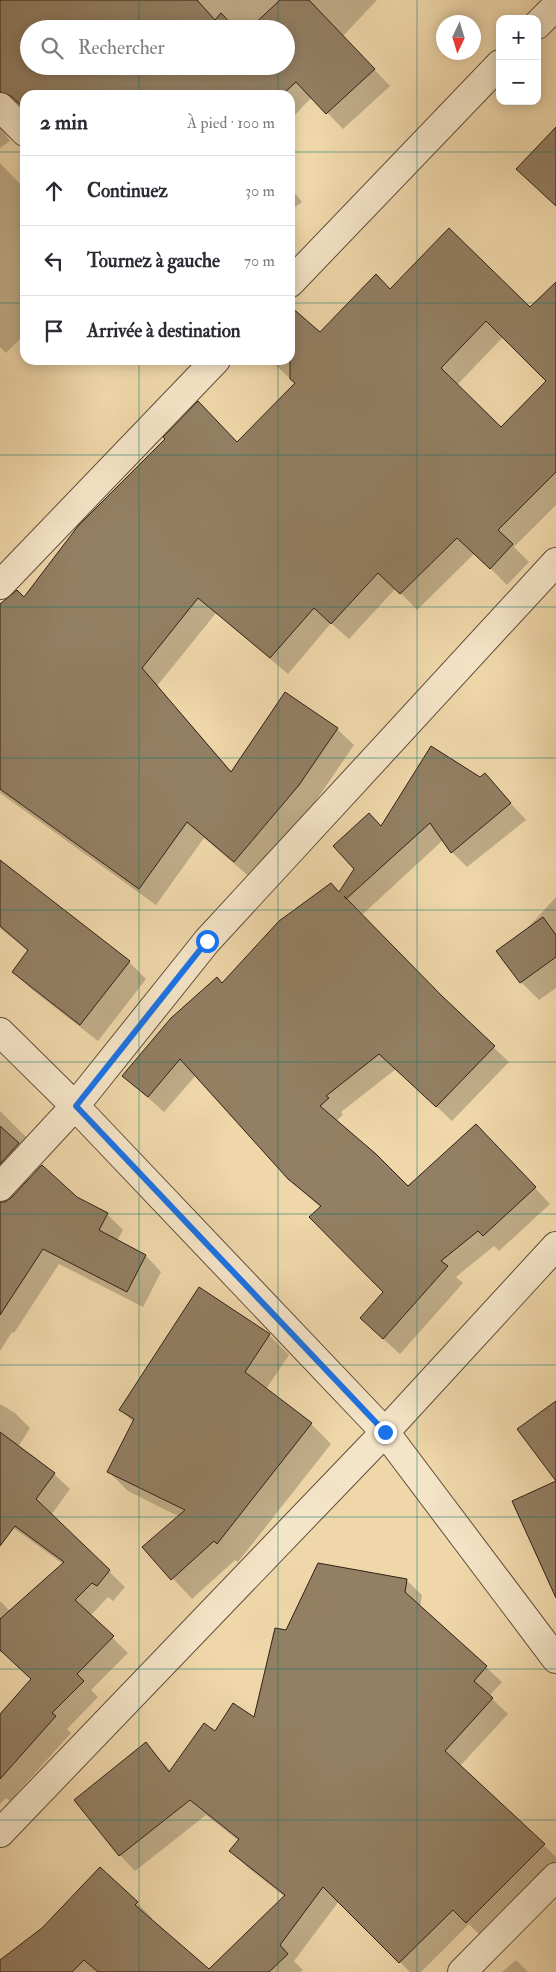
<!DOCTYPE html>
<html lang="fr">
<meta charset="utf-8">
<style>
:root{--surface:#fff;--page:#f2f2f3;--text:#2b2b33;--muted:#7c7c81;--line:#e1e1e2}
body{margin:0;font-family:"IM FELL Double Pica",serif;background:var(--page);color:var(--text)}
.controls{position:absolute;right:15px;top:15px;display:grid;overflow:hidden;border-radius:10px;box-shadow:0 2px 12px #0003}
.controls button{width:45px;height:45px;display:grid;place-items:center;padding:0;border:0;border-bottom:1px solid var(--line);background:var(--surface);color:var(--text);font:25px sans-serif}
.compass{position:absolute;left:436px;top:15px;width:45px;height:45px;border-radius:50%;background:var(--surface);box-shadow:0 2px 12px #0003;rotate:184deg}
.stop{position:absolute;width:15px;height:15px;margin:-11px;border:4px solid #1a73e8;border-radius:50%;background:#fff}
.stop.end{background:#1a73e8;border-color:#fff;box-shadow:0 1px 5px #0008}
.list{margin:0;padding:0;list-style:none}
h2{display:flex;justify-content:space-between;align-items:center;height:65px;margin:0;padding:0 20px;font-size:21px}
h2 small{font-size:16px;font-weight:400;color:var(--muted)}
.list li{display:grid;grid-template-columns:32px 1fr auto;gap:15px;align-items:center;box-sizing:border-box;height:70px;padding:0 20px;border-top:1px solid var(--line)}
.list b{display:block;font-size:19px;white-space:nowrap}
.list em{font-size:16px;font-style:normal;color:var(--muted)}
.icon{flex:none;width:28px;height:28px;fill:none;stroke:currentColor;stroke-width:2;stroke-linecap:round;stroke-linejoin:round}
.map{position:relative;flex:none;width:556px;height:1972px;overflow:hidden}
.search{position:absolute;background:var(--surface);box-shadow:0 2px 12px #0003;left:20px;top:20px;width:275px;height:55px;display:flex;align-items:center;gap:12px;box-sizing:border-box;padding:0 18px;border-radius:28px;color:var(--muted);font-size:19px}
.panel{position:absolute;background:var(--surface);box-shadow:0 2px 12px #0003;left:20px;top:90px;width:275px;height:275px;border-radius:15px}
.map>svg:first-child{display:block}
.shadow{fill:#0003;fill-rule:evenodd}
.building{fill:#937f63;stroke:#302016;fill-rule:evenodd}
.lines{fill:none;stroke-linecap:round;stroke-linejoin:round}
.minor-casing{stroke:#604e3b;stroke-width:30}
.minor{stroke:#f5e5c8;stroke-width:28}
.route{stroke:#1a73e8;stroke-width:6}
.grid{fill:none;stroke:#0f766e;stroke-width:1;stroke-opacity:0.55}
</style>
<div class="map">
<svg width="556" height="1972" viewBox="0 0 556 1972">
<rect width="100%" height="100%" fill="#efd7aa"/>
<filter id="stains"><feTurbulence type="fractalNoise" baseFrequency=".004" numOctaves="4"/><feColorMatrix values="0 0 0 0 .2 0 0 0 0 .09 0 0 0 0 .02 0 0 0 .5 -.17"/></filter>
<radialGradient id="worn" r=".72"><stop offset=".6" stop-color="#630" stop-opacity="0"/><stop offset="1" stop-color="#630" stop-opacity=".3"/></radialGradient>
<!-- shadow -->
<path class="shadow" d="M 0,0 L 377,0 L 343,36 L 390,86 L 343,129 L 312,97 L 290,120 L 290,95 L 25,95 L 25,110 L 22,108 L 13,108 L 1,119 L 1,128 L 10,141 L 0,148 ZM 29,29 L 286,29 L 286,66 L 29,66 Z
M 0,163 L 25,189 L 25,334 L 6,353 L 0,347 Z
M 290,187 L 302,202 L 290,211 Z
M 556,283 L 556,505 L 514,547 L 529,562 L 507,585 L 475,553 L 417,610 L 396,588 L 349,639 L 331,623 L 288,674 L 216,613 L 157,686 L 232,772 L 337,729 L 354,745 L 315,802 L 251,878 L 204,838 L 156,905 L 0,793 L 0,606 L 24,598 L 237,443 L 296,384 L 270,360 L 290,360 L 290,312 L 320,334 L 391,290 L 530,309 ZM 503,337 L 548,381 L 501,428 L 457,385 Z
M 485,775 L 526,820 L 467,867 L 452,852 L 443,840 L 363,914 L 356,908 L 355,909 L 444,1000 L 509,1062 L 452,1121 L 396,1069 L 341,1112 L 343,1115 L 336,1121 L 411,1192 L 491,1141 L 550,1204 L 499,1251 L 494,1246 L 456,1277 L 463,1283 L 400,1354 L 378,1334 L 385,1292 L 321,1208 L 289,1179 L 196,1075 L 164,1112 L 124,1076 L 222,984 L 339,894 L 381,827 Z
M 0,861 L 129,962 L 146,979 L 98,1041 L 30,988 L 13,971 L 29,952 L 0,928 Z
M 556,897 L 556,988 L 539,1000 L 521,982 L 523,933 Z
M 0,1111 L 28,1139 L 0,1200 Z
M 76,1198 L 107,1214 L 123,1230 L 117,1241 L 146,1256 L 161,1272 L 143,1307 L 59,1264 L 14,1333 L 12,1332 L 0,1351 L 0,1203 Z
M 269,1335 L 289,1355 L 266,1389 L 311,1424 L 331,1444 L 238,1562 L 235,1560 L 192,1599 L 144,1547 L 180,1517 L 128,1491 L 108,1471 L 133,1422 L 121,1410 Z
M 0,1404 L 15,1413 L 30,1428 L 18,1447 L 54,1474 L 70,1489 L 51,1515 L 125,1587 L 113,1601 L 108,1597 L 90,1616 L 128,1653 L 91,1690 L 98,1697 L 67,1729 L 71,1733 L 10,1801 L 6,1798 L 0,1804 L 0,1716 L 32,1680 L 3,1651 L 0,1653 L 0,1601 L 11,1612 L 63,1564 L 0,1518 Z
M 406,1580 L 422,1595 L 420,1607 L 502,1682 L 489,1696 L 508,1714 L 460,1766 L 556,1857 L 556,1863 L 482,1937 L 469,1924 L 421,1972 L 410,1972 L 339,1901 L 294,1961 L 303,1970 L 300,1972 L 0,1972 L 0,1961 L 137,1903 L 152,1918 L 151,1920 L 209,1971 L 285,1897 L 246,1866 L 231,1851 L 239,1841 L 206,1815 L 135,1871 L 120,1855 L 146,1744 L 171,1771 L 215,1733 L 254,1719 L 286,1632 Z
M 516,1960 L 528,1972 L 502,1972 Z"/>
<!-- building -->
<path class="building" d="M 0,0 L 197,0 L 215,20 L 221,13 L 236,29 L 29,29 L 29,66 L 286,66 L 286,29 L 249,29 L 280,0 L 309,0 L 375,69 L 326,114 L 296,82 L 282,95 L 25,95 L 25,104 L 22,106 L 11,96 L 0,92 Z
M 556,127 L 556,206 L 516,169 Z
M 449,228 L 530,307 L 556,282 L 556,472 L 498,530 L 513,544 L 490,569 L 457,538 L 400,594 L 378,573 L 331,624 L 314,608 L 270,658 L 198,598 L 142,668 L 231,772 L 285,692 L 338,728 L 299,785 L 234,862 L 187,822 L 139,889 L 0,789 L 0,604 L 17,590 L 24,597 L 78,526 L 165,439 L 163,437 L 198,401 L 237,442 L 295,383 L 290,379 L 290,306 L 320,332 L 376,274 L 390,289 ZM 486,321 L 546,381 L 501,427 L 441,368 Z
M 431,746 L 480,777 L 485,773 L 511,803 L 451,853 L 430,823 L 346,899 L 344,896 L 442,996 L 495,1046 L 436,1107 L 379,1054 L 326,1096 L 329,1098 L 320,1106 L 376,1154 L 408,1186 L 476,1124 L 536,1187 L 483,1236 L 478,1231 L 441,1261 L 448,1266 L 383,1339 L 360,1318 L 383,1292 L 309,1217 L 321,1206 L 288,1179 L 180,1059 L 148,1097 L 122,1076 L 171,1018 L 217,977 L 222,983 L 279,921 L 331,883 L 339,892 L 354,869 L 333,846 L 369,813 L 381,826 Z
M 0,860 L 130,961 L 80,1025 L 12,972 L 28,950 L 0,926 Z
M 543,917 L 556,935 L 556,957 L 520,983 L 496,951 Z
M 0,1126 L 19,1143 L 0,1164 Z
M 42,1165 L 77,1197 L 108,1213 L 99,1230 L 146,1255 L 127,1292 L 43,1249 L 0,1315 L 0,1202 L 5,1202 L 11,1198 Z
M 199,1287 L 270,1334 L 245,1372 L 312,1423 L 217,1544 L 214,1541 L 171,1580 L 142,1547 L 185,1510 L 107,1472 L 134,1419 L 119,1410 Z
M 556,1401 L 556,1598 L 512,1501 L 556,1481 L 517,1429 Z
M 0,1432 L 55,1473 L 36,1499 L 110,1570 L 97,1586 L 92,1583 L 75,1600 L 114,1636 L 77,1674 L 84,1681 L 52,1713 L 56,1716 L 0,1779 L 0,1714 L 31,1679 L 0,1650 L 0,1619 L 64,1562 L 15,1526 L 0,1546 Z
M 318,1563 L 407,1579 L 405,1592 L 487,1666 L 474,1681 L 493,1698 L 445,1751 L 545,1844 L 466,1923 L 453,1910 L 399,1963 L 323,1887 L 280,1945 L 288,1954 L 269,1972 L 98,1972 L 84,1960 L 72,1972 L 0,1972 L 0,1960 L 42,1928 L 100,1867 L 138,1902 L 135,1905 L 209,1969 L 285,1895 L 229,1851 L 239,1839 L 190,1800 L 119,1856 L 74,1800 L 146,1742 L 169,1772 L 204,1723 L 215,1731 L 233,1703 L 254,1717 L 275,1628 L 286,1630 Z"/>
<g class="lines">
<defs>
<path id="minor" d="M 537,25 L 556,6
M 0,107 L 25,132
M 290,283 L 500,64
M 0,585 L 216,360
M 0,1032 L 75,1106 L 385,1432 L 556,1659
M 0,1187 L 75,1106 L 207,941 L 556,562
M 0,1833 L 385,1432 L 556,1246
M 462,1972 L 556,1877"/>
</defs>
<!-- minor casing -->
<use href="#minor" class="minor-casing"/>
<!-- minor -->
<use href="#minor" class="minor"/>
</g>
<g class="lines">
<!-- route -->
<path class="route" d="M 207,941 L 76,1106 L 385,1432"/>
</g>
<!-- grid -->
<path class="grid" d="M 139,0 L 139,29M 278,0 L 278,29M 417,0 L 417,1972M 139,66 L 139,95M 278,66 L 278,95M 0,152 L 25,152M 290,152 L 556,152M 0,303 L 25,303M 290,303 L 556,303M 139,360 L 139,1972M 278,360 L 278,1972M 0,455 L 556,455M 0,607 L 556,607M 0,758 L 556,758M 0,910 L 556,910M 0,1062 L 556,1062M 0,1214 L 556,1214M 0,1365 L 556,1365M 0,1517 L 556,1517M 0,1669 L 556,1669M 0,1820 L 556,1820"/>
<rect width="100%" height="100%" filter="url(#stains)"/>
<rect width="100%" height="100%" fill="url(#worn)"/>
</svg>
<div class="controls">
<button>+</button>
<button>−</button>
</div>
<svg class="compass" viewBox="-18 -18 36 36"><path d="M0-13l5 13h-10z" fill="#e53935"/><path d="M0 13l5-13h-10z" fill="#7c7c81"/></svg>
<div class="stop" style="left:207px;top:941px"></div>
<div class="stop end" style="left:385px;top:1432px"></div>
<div class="search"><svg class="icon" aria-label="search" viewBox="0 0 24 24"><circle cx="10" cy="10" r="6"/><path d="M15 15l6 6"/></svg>Rechercher</div>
<section class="panel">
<h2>2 min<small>À pied · 100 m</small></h2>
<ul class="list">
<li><svg class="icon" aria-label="ahead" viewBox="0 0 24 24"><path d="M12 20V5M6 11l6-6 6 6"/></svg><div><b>Continuez</b></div><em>30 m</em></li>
<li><svg class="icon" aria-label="left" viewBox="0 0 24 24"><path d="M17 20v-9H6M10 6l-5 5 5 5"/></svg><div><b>Tournez à gauche</b></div><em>70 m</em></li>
<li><svg class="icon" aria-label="arrive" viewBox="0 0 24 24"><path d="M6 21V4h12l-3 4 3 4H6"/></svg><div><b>Arrivée à destination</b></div></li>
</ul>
</section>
</div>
